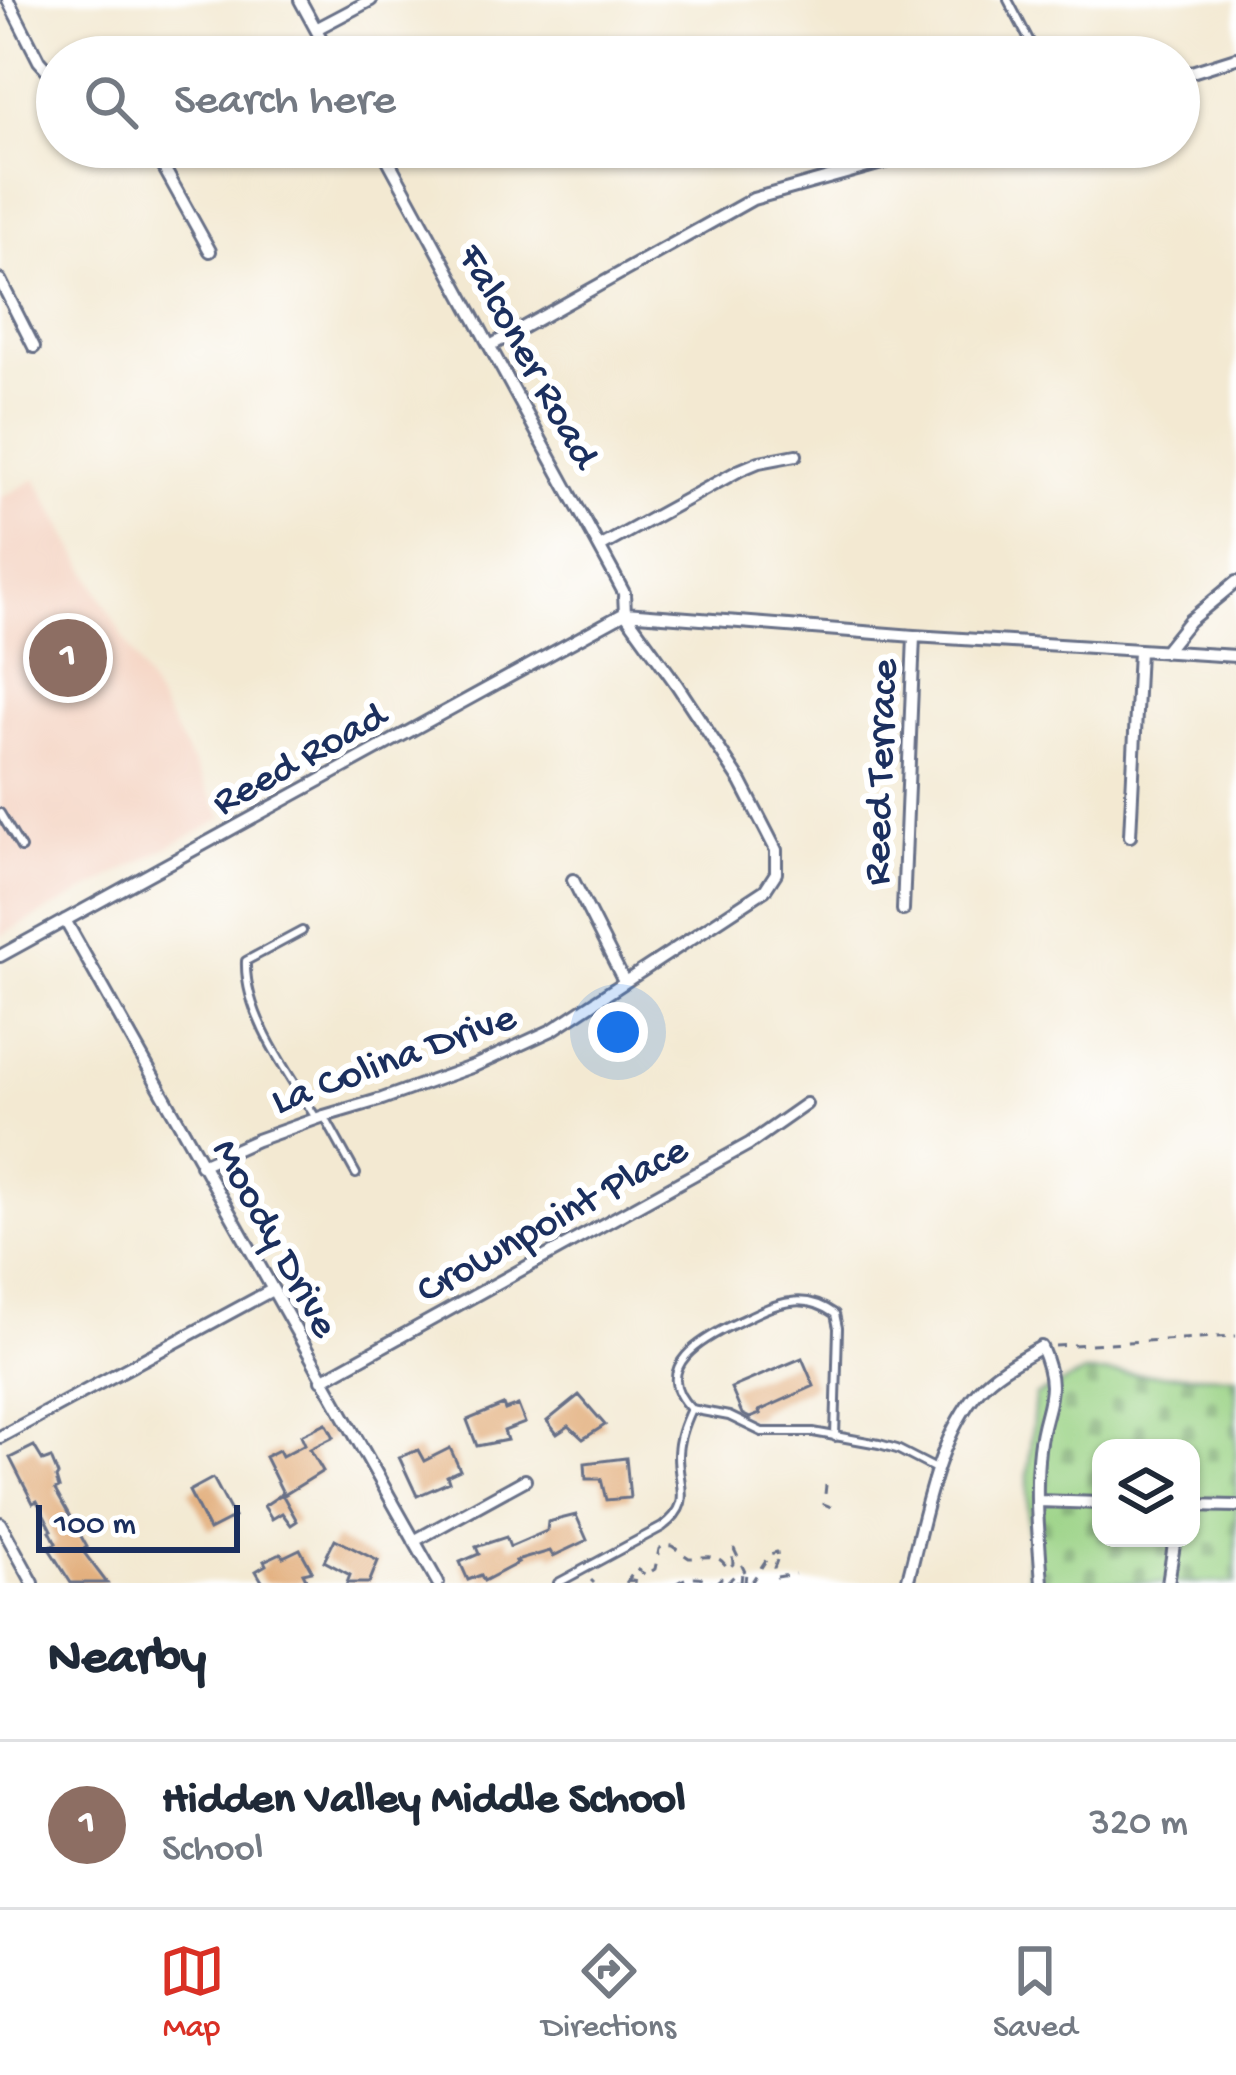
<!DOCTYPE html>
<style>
:root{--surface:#fff;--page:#f6f6f7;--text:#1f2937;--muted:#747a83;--line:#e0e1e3;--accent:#d93025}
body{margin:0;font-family:"Gochi Hand",sans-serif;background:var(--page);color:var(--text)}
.controls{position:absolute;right:36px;bottom:36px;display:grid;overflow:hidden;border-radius:24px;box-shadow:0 3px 9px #0004}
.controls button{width:108px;height:108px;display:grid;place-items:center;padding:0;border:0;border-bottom:3px solid var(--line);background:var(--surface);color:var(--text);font:60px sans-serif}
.scale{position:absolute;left:36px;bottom:30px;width:204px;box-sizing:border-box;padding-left:12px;border:6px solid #1b2f5e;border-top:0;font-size:33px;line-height:42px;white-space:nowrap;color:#1b2f5e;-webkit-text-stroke:9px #fff;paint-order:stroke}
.you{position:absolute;left:618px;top:1032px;width:42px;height:42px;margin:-30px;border:9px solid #fff;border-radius:50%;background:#1a73e8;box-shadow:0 0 0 18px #1a73e833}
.badge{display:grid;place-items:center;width:78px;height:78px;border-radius:50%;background:var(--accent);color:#fff;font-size:39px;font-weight:700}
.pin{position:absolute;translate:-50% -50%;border:6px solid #fff;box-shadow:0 3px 12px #0006}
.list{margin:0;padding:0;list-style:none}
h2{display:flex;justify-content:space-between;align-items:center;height:156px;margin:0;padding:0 48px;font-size:51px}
h2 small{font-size:39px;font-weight:400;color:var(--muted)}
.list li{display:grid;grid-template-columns:78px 1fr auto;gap:36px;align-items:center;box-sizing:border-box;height:168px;padding:0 48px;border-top:3px solid var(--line)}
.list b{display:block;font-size:45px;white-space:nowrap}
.list p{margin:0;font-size:39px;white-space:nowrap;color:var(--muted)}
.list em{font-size:39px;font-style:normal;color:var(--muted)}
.icon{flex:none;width:66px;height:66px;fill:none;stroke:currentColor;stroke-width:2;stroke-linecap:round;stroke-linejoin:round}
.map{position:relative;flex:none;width:1236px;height:1583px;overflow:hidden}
.search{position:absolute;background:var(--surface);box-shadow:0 3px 9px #0004;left:36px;right:36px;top:36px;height:132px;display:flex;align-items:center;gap:30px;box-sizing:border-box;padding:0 42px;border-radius:66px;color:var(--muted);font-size:45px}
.sheet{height:324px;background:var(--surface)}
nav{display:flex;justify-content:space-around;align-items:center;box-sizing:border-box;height:168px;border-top:3px solid var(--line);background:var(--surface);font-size:33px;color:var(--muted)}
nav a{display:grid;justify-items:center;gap:6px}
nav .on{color:var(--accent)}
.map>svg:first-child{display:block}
.built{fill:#f4d3c1}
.cemetery{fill:url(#cemetery-stones);stroke:#5a8071;stroke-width:3;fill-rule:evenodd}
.building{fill:#e3b07f}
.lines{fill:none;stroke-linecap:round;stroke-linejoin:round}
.service-casing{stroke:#677087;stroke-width:12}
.minor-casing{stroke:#677087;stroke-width:16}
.path{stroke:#677087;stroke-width:3;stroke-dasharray:9 9;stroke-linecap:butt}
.service{stroke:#fff;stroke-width:6}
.minor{stroke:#fff;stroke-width:10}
.labels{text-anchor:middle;stroke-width:12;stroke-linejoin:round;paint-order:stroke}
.street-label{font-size:42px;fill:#1b2f5e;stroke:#fff}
</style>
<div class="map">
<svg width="1236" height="1583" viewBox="0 0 1236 1583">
<defs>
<pattern id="cemetery-stones" width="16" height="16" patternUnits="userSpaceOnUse" patternTransform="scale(3)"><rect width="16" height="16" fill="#9ad284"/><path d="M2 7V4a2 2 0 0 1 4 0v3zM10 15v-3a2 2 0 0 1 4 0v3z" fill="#7dab6f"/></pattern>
</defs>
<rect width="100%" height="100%" fill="#fff"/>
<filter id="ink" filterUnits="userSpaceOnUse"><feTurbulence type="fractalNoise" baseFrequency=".00833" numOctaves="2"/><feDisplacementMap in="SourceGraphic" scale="24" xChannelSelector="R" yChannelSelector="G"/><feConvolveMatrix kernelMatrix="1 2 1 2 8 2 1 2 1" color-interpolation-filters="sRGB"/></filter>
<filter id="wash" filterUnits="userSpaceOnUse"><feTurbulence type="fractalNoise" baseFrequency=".004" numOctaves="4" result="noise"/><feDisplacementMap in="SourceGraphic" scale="48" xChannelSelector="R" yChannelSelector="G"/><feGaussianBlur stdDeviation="2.7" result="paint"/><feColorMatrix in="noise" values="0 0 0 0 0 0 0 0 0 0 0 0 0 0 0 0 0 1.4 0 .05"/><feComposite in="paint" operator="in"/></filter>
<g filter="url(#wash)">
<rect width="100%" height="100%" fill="#f3e9d2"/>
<!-- built -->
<path class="built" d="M 36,479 L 223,818 L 0,936 L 0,498 Z"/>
<!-- cemetery -->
<path class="cemetery" d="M 1085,1373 L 1236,1376 L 1236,1583 L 1028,1583 L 1028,1474 L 1035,1396 ZM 1101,1448 L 1191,1448 L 1191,1538 L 1101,1538 Z"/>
<g id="blocks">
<!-- building -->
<path class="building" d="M 802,1358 L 814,1386 L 759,1411 L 760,1414 L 750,1418 L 742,1414 L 731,1388 Z
M 579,1395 L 605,1425 L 583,1439 L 569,1426 L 557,1434 L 547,1421 Z
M 503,1405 L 505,1410 L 518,1405 L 525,1423 L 504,1431 L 507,1440 L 477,1446 L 467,1420 Z
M 326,1423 L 334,1437 L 310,1449 L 323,1471 L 284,1495 L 265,1457 L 279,1450 L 282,1456 L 305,1444 L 301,1435 Z
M 34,1446 L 43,1461 L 51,1458 L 58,1475 L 56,1478 L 59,1488 L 55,1490 L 87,1547 L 82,1550 L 107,1583 L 71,1583 L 48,1547 L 56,1543 L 50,1531 L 52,1530 L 37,1501 L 33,1503 L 10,1458 Z
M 450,1448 L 460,1470 L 447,1476 L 449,1482 L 417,1496 L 399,1457 L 418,1450 L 424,1461 Z
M 626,1458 L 630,1498 L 606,1500 L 601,1479 L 586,1479 L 585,1463 Z
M 213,1478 L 234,1517 L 209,1530 L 189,1491 Z
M 282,1494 L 297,1521 L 291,1525 L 282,1513 L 272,1519 L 264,1506 Z
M 576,1515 L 587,1540 L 553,1556 L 550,1551 L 516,1561 L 518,1563 L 484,1581 L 481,1575 L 468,1580 L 460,1562 L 479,1554 L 476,1547 L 506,1537 L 510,1547 L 547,1531 L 548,1522 Z
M 335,1539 L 378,1561 L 369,1583 L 347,1583 L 350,1575 L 324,1561 Z
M 300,1549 L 312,1571 L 303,1573 L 306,1579 L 299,1583 L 263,1583 L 256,1571 L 266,1565 L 264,1561 L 281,1553 L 283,1557 Z"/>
</g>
</g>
<g filter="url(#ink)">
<use href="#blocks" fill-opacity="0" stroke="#677087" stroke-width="3"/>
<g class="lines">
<defs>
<path id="service" d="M 1008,0 L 1038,57
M 0,813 L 21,848
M 302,931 L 246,961 C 244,1015 288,1073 316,1118
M 324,1116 L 356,1174
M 691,1409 C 649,1367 704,1338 738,1322 C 755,1314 773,1304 791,1302 C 808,1299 822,1305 835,1314 L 838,1328 L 835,1437
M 558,1583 L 662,1527 C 694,1503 678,1488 678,1456 C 678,1439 684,1424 691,1409 L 729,1416 L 762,1432 L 813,1432 L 879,1444 L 897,1449 L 938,1470"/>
<path id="minor" d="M 8,0 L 39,61 L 57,81
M 300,0 L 331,57
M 316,29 L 371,0
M 1179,76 L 1236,58
M 146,147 L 163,166 L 210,251
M 0,280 L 34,347
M 490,346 L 753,199 L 939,147
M 600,547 L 740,470 L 759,462 L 796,455
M 625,613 L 914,636 L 1236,656
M 1164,652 L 1189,621 L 1236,582
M 1130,836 L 1139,651
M 573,880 L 624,981
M 903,910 L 914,636
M 65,920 L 438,1583
M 0,956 L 625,613 L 624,593 L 615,576 L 381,147
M 201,1165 L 257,1140 L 324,1116 L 382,1099 L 474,1066 L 552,1030 L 765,890 L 776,873 L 776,850 L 741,782 L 677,685 L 625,613
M 322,1380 L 749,1144 L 806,1104
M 0,1437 L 272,1290
M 1037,1501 L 1101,1503
M 1191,1505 L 1236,1506
M 0,1523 L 33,1583
M 414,1541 L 525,1480
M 907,1583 C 924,1521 936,1439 979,1390 C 996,1371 1020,1359 1041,1347 C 1062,1396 1044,1403 1039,1449 C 1034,1493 1039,1539 1042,1583
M 1168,1583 L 1175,1538"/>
</defs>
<!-- service casing -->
<use href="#service" class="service-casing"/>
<!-- minor casing -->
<use href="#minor" class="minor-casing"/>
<!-- path -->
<path class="path" d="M 1055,1346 L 1236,1336
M 826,1485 L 824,1504 L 833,1508
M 777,1560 L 774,1568 L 777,1577 L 795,1574
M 591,1580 L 594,1583
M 627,1580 L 643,1583
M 626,1583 L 636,1569 L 646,1575 L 655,1569 L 659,1549 L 664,1545 L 672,1546 L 689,1558 C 706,1558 718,1551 728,1569 L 733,1564 L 732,1550 L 734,1549 L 745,1572
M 677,1583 C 689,1575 701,1575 713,1583
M 716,1583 L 721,1578 L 720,1583
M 727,1583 L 735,1575 L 737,1583
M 741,1583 L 742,1572 L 746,1572 L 745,1583
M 751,1583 L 770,1554 L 777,1552 L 778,1559"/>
<!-- service -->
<use href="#service" class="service"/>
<!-- minor -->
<use href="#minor" class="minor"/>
</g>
</g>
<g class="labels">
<!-- street labels -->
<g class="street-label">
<text transform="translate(532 354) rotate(61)" y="15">Falconer Road</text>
<text transform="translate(297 755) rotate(-29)" y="15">Reed Road</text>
<text transform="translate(876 772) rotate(-88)" y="15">Reed Terrace</text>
<text transform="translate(392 1055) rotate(-20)" y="15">La Colina Drive</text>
<text transform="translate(550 1216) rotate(-29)" y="15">Crownpoint Place</text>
<text transform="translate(279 1236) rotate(61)" y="15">Moody Drive</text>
</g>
</g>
</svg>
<div class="controls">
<button><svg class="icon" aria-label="layers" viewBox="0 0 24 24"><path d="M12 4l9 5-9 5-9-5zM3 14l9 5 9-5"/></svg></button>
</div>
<div class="scale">100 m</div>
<div class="you"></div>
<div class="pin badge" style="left:68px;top:658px;background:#8d6e63">1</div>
<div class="search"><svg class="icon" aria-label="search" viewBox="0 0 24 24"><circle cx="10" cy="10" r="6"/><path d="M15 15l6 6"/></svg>Search here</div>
</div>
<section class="sheet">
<h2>Nearby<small></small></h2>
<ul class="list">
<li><span class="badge" style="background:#8d6e63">1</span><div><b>Hidden Valley Middle School</b><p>School</p></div><em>320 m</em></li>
</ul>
</section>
<nav>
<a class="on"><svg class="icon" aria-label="map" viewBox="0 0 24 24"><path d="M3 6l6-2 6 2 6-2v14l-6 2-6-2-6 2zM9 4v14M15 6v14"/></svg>Map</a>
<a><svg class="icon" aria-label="directions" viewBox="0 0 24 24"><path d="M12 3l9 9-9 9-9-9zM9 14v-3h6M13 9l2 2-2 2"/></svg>Directions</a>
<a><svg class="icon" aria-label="saved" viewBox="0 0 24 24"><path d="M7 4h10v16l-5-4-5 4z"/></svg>Saved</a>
</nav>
